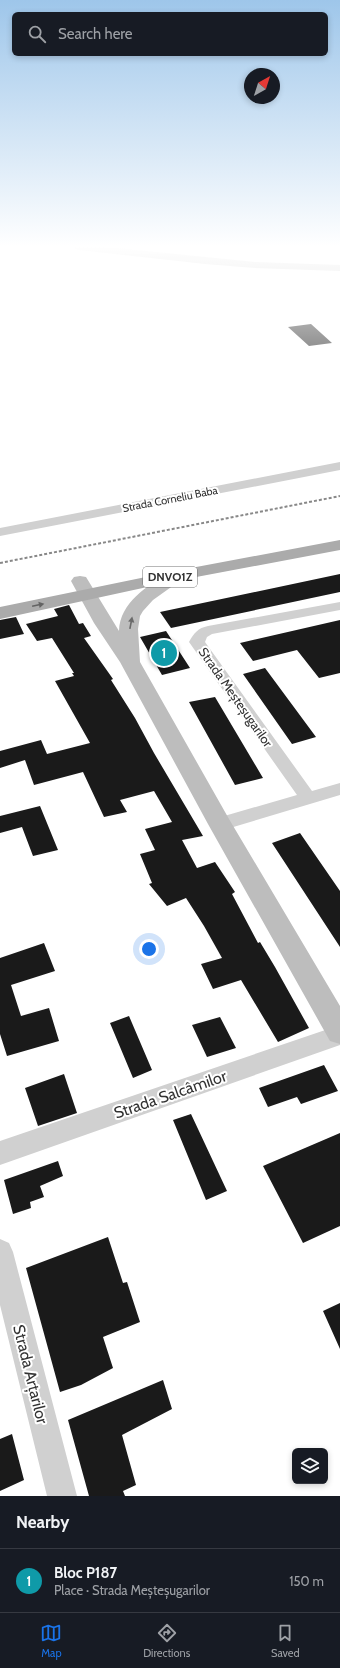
<!DOCTYPE html>
<meta charset="utf-8">
<style>
:root{--surface:#171b24;--page:#20242c;--text:#f1f3f6;--muted:#9ea1a6;--line:#363941;--accent:#1a73e8}
body{margin:0;font-family:Cabin,sans-serif;background:var(--page);color:var(--text)}
.controls{position:absolute;right:12px;bottom:12px;display:grid;overflow:hidden;border-radius:6px;box-shadow:0 2px 6px #0003}
.controls button{width:36px;height:36px;display:grid;place-items:center;padding:0;border:0;border-bottom:1px solid var(--line);background:var(--surface);color:var(--text);font:20px sans-serif}
.compass{position:absolute;left:244px;top:68px;width:36px;height:36px;border-radius:50%;background:var(--surface);box-shadow:0 2px 6px #0003;rotate:39deg}
.you{position:absolute;left:149px;top:949px;width:14px;height:14px;margin:-10px;border:3px solid #fff;border-radius:50%;background:#1a73e8;box-shadow:0 0 0 6px #1a73e833}
.badge{display:grid;place-items:center;width:26px;height:26px;border-radius:50%;background:var(--accent);color:#fff;font-size:13px;font-weight:700}
.pin{position:absolute;translate:-50% -50%;border:2px solid #fff;box-shadow:0 1px 4px #0006}
.list{margin:0;padding:0;list-style:none}
h2{display:flex;justify-content:space-between;align-items:center;height:52px;margin:0;padding:0 16px;font-size:17px}
h2 small{font-size:13px;font-weight:400;color:var(--muted)}
.list li{display:grid;grid-template-columns:26px 1fr auto;gap:12px;align-items:center;box-sizing:border-box;height:64px;padding:0 16px;border-top:1px solid var(--line)}
.list b{display:block;font-size:15px;white-space:nowrap}
.list p{margin:0;font-size:13px;white-space:nowrap;color:var(--muted)}
.list em{font-size:13px;font-style:normal;color:var(--muted)}
.icon{flex:none;width:22px;height:22px;fill:none;stroke:currentColor;stroke-width:2;stroke-linecap:round;stroke-linejoin:round}
.map{position:relative;flex:none;width:340px;height:1496px;overflow:hidden}
.search{position:absolute;background:var(--surface);box-shadow:0 2px 6px #0003;left:12px;right:12px;top:12px;height:44px;display:flex;align-items:center;gap:10px;box-sizing:border-box;padding:0 14px;border-radius:6px;color:var(--muted);font-size:15px}
.sheet{height:116px;background:var(--surface)}
nav{display:flex;justify-content:space-around;align-items:center;box-sizing:border-box;height:56px;border-top:1px solid var(--line);background:var(--surface);font-size:11px;color:var(--muted)}
nav a{display:grid;justify-items:center;gap:2px}
nav .on{color:var(--accent)}
.map>svg:first-child{display:block}
.building{fill:#1a1a1a}
.lines{fill:none;stroke-linecap:round;stroke-linejoin:round}
.street{fill:#d0d0d0;fill-rule:evenodd}
.secondary{fill:#bdbdbd;fill-rule:evenodd}
.primary{fill:#ababab;fill-rule:evenodd}
.rail{stroke:#888;stroke-width:2;stroke-dasharray:3 2;stroke-linecap:butt}
.oneway{fill:#636363}
.oneway2{fill:#6a6a6a}
.labels{text-anchor:middle;stroke-width:4;stroke-linejoin:round;paint-order:stroke}
.far-street-label{font-size:11px;fill:#333;stroke:#fff}
.shield{fill:#fff;stroke:#707070;stroke-width:1}
.shield-label{font-size:12px;font-weight:bold;fill:#333}
.street-label{font-size:13px;fill:#333;stroke:#fff}
.near-street-label{font-size:16px;fill:#333;stroke:#fff}
</style>
<div class="map">
<svg width="340" height="1496" viewBox="0 0 340 1496">
<rect width="100%" height="100%" fill="#fff"/>
<!-- building -->
<path class="building" d="M 311,324 L 332,343 L 309,346 L 288,327 Z
M 340,574 L 340,592 L 171,628 L 160,612 Z
M 69,605 L 79,624 L 83,623 L 91,636 L 84,638 L 113,679 L 111,680 L 135,718 L 154,753 L 203,836 L 182,840 L 197,868 L 215,862 L 235,892 L 232,894 L 258,943 L 260,942 L 275,967 L 309,1028 L 278,1042 L 241,980 L 213,989 L 201,964 L 222,958 L 204,926 L 186,898 L 167,906 L 149,884 L 152,883 L 140,854 L 155,850 L 145,829 L 172,822 L 154,791 L 120,800 L 127,812 L 104,817 L 83,772 L 34,785 L 25,760 L 0,768 L 0,751 L 41,740 L 47,754 L 90,743 L 55,681 L 74,676 L 72,673 L 74,673 L 52,638 L 37,641 L 26,624 L 58,616 L 54,609 Z
M 16,617 L 24,634 L 0,639 L 0,620 Z
M 340,620 L 340,673 L 319,678 L 297,650 L 253,661 L 240,643 Z
M 166,631 L 190,668 L 162,675 L 140,637 Z
M 265,668 L 316,737 L 292,744 L 243,674 Z
M 215,697 L 263,778 L 235,785 L 189,702 Z
M 40,806 L 58,850 L 33,856 L 22,827 L 0,833 L 0,816 Z
M 300,833 L 340,891 L 340,947 L 272,843 Z
M 44,943 L 55,971 L 11,985 L 21,1016 L 49,1008 L 59,1041 L 7,1056 L 0,1034 L 0,958 Z
M 129,1016 L 152,1070 L 133,1078 L 110,1023 Z
M 220,1017 L 236,1048 L 207,1057 L 192,1025 Z
M 324,1065 L 338,1091 L 301,1104 L 297,1097 L 268,1107 L 259,1088 Z
M 64,1074 L 77,1113 L 38,1126 L 25,1088 Z
M 191,1114 L 227,1191 L 206,1200 L 173,1120 Z
M 340,1133 L 340,1226 L 303,1243 L 263,1166 Z
M 58,1161 L 63,1176 L 40,1186 L 44,1197 L 30,1202 L 31,1208 L 13,1214 L 4,1180 Z
M 108,1237 L 123,1283 L 127,1282 L 140,1322 L 103,1337 L 113,1368 L 81,1385 L 60,1392 L 26,1268 Z
M 340,1303 L 340,1349 L 323,1311 Z
M 163,1380 L 172,1409 L 122,1435 L 136,1485 L 123,1491 L 125,1496 L 89,1496 L 68,1420 Z
M 12,1434 L 24,1480 L 0,1491 L 0,1439 Z"/>
<g class="lines">
<!-- street -->
<path class="street" d="M 340,462 L 340,470 L 0,536 L 0,528 Z
M 340,602 L 340,610 L 212,634 L 207,637 L 205,642 L 312,791 L 340,783 L 340,795 L 220,831 L 214,829 L 211,824 L 214,819 L 297,795 L 189,642 C 194,633 198,628 208,626 Z
M 340,1025 L 340,1045 L 0,1165 L 0,1141 Z
M 0,1239 L 9,1243 L 13,1252 L 77,1496 L 47,1496 L 0,1305 Z"/>
<!-- secondary -->
<path class="secondary" d="M 74,247 L 106,247 L 255,262 L 340,265 L 340,271 L 255,268 L 205,264 L 79,250 L 75,249 Z
M 175,571 L 181,572 L 184,576 L 181,580 L 153,600 L 143,611 L 140,616 L 138,629 L 140,662 L 229,819 L 340,1006 L 340,1044 L 330,1041 L 208,824 L 120,662 L 94,623 L 71,581 L 74,577 L 80,576 L 86,577 L 119,631 C 120,602 147,587 169,572 Z"/>
<!-- primary -->
<path class="primary" d="M 340,540 L 340,550 L 175,581 L 0,619 L 0,607 L 175,571 Z"/>
<!-- rail -->
<path class="rail" d="M 0,563 L 340,496"/>
</g>
<!-- one-way arrows -->
<defs><path id="oneway-solid" d="M-6-.8H1V-3.2L6.5 0L1 3.2V.8H-6Z"/></defs>
<use class="oneway" href="#oneway-solid" transform="translate(38 605) rotate(-12)"/>
<use class="oneway2" href="#oneway-solid" transform="translate(131 623) rotate(-79)"/>
<!-- sky -->
<linearGradient id="sky" x2="0" y2="1"><stop stop-color="#9ec6ea"/><stop offset="0.54" stop-color="#fff"/><stop offset="1" stop-color="#fff" stop-opacity="0"/></linearGradient>
<rect width="340" height="456" fill="url(#sky)"/>
<g class="labels">
<!-- far-street labels -->
<g class="far-street-label">
<text transform="translate(170 499) rotate(-11)" y="4">Strada Corneliu Baba</text>
</g>
<!-- shield labels -->
<rect class="shield" x="143" y="567" width="54" height="20" rx="3"/>
<g class="shield-label">
<text x="170" y="581">DNVO1Z</text>
</g>
<!-- street labels -->
<g class="street-label">
<text transform="translate(236 697) rotate(55)" y="5">Strada Meșteșugarilor</text>
</g>
<!-- near-street labels -->
<g class="near-street-label">
<text transform="translate(170 1094) rotate(-19)" y="6">Strada Salcâmilor</text>
<text transform="translate(31 1374) rotate(76)" y="6">Strada Arțarilor</text>
</g>
</g>
</svg>
<div class="controls">
<button><svg class="icon" aria-label="layers" viewBox="0 0 24 24"><path d="M12 4l9 5-9 5-9-5zM3 14l9 5 9-5"/></svg></button>
</div>
<svg class="compass" viewBox="-18 -18 36 36"><path d="M0-13l5 13h-10z" fill="#e53935"/><path d="M0 13l5-13h-10z" fill="#9ea1a6"/></svg>
<div class="you"></div>
<div class="pin badge" style="left:164px;top:653px;background:#0f9aa8">1</div>
<div class="search"><svg class="icon" aria-label="search" viewBox="0 0 24 24"><circle cx="10" cy="10" r="6"/><path d="M15 15l6 6"/></svg>Search here</div>
</div>
<section class="sheet">
<h2>Nearby<small></small></h2>
<ul class="list">
<li><span class="badge" style="background:#0f9aa8">1</span><div><b>Bloc P187</b><p>Place · Strada Meșteșugarilor</p></div><em>150 m</em></li>
</ul>
</section>
<nav>
<a class="on"><svg class="icon" aria-label="map" viewBox="0 0 24 24"><path d="M3 6l6-2 6 2 6-2v14l-6 2-6-2-6 2zM9 4v14M15 6v14"/></svg>Map</a>
<a><svg class="icon" aria-label="directions" viewBox="0 0 24 24"><path d="M12 3l9 9-9 9-9-9zM9 14v-3h6M13 9l2 2-2 2"/></svg>Directions</a>
<a><svg class="icon" aria-label="saved" viewBox="0 0 24 24"><path d="M7 4h10v16l-5-4-5 4z"/></svg>Saved</a>
</nav>
